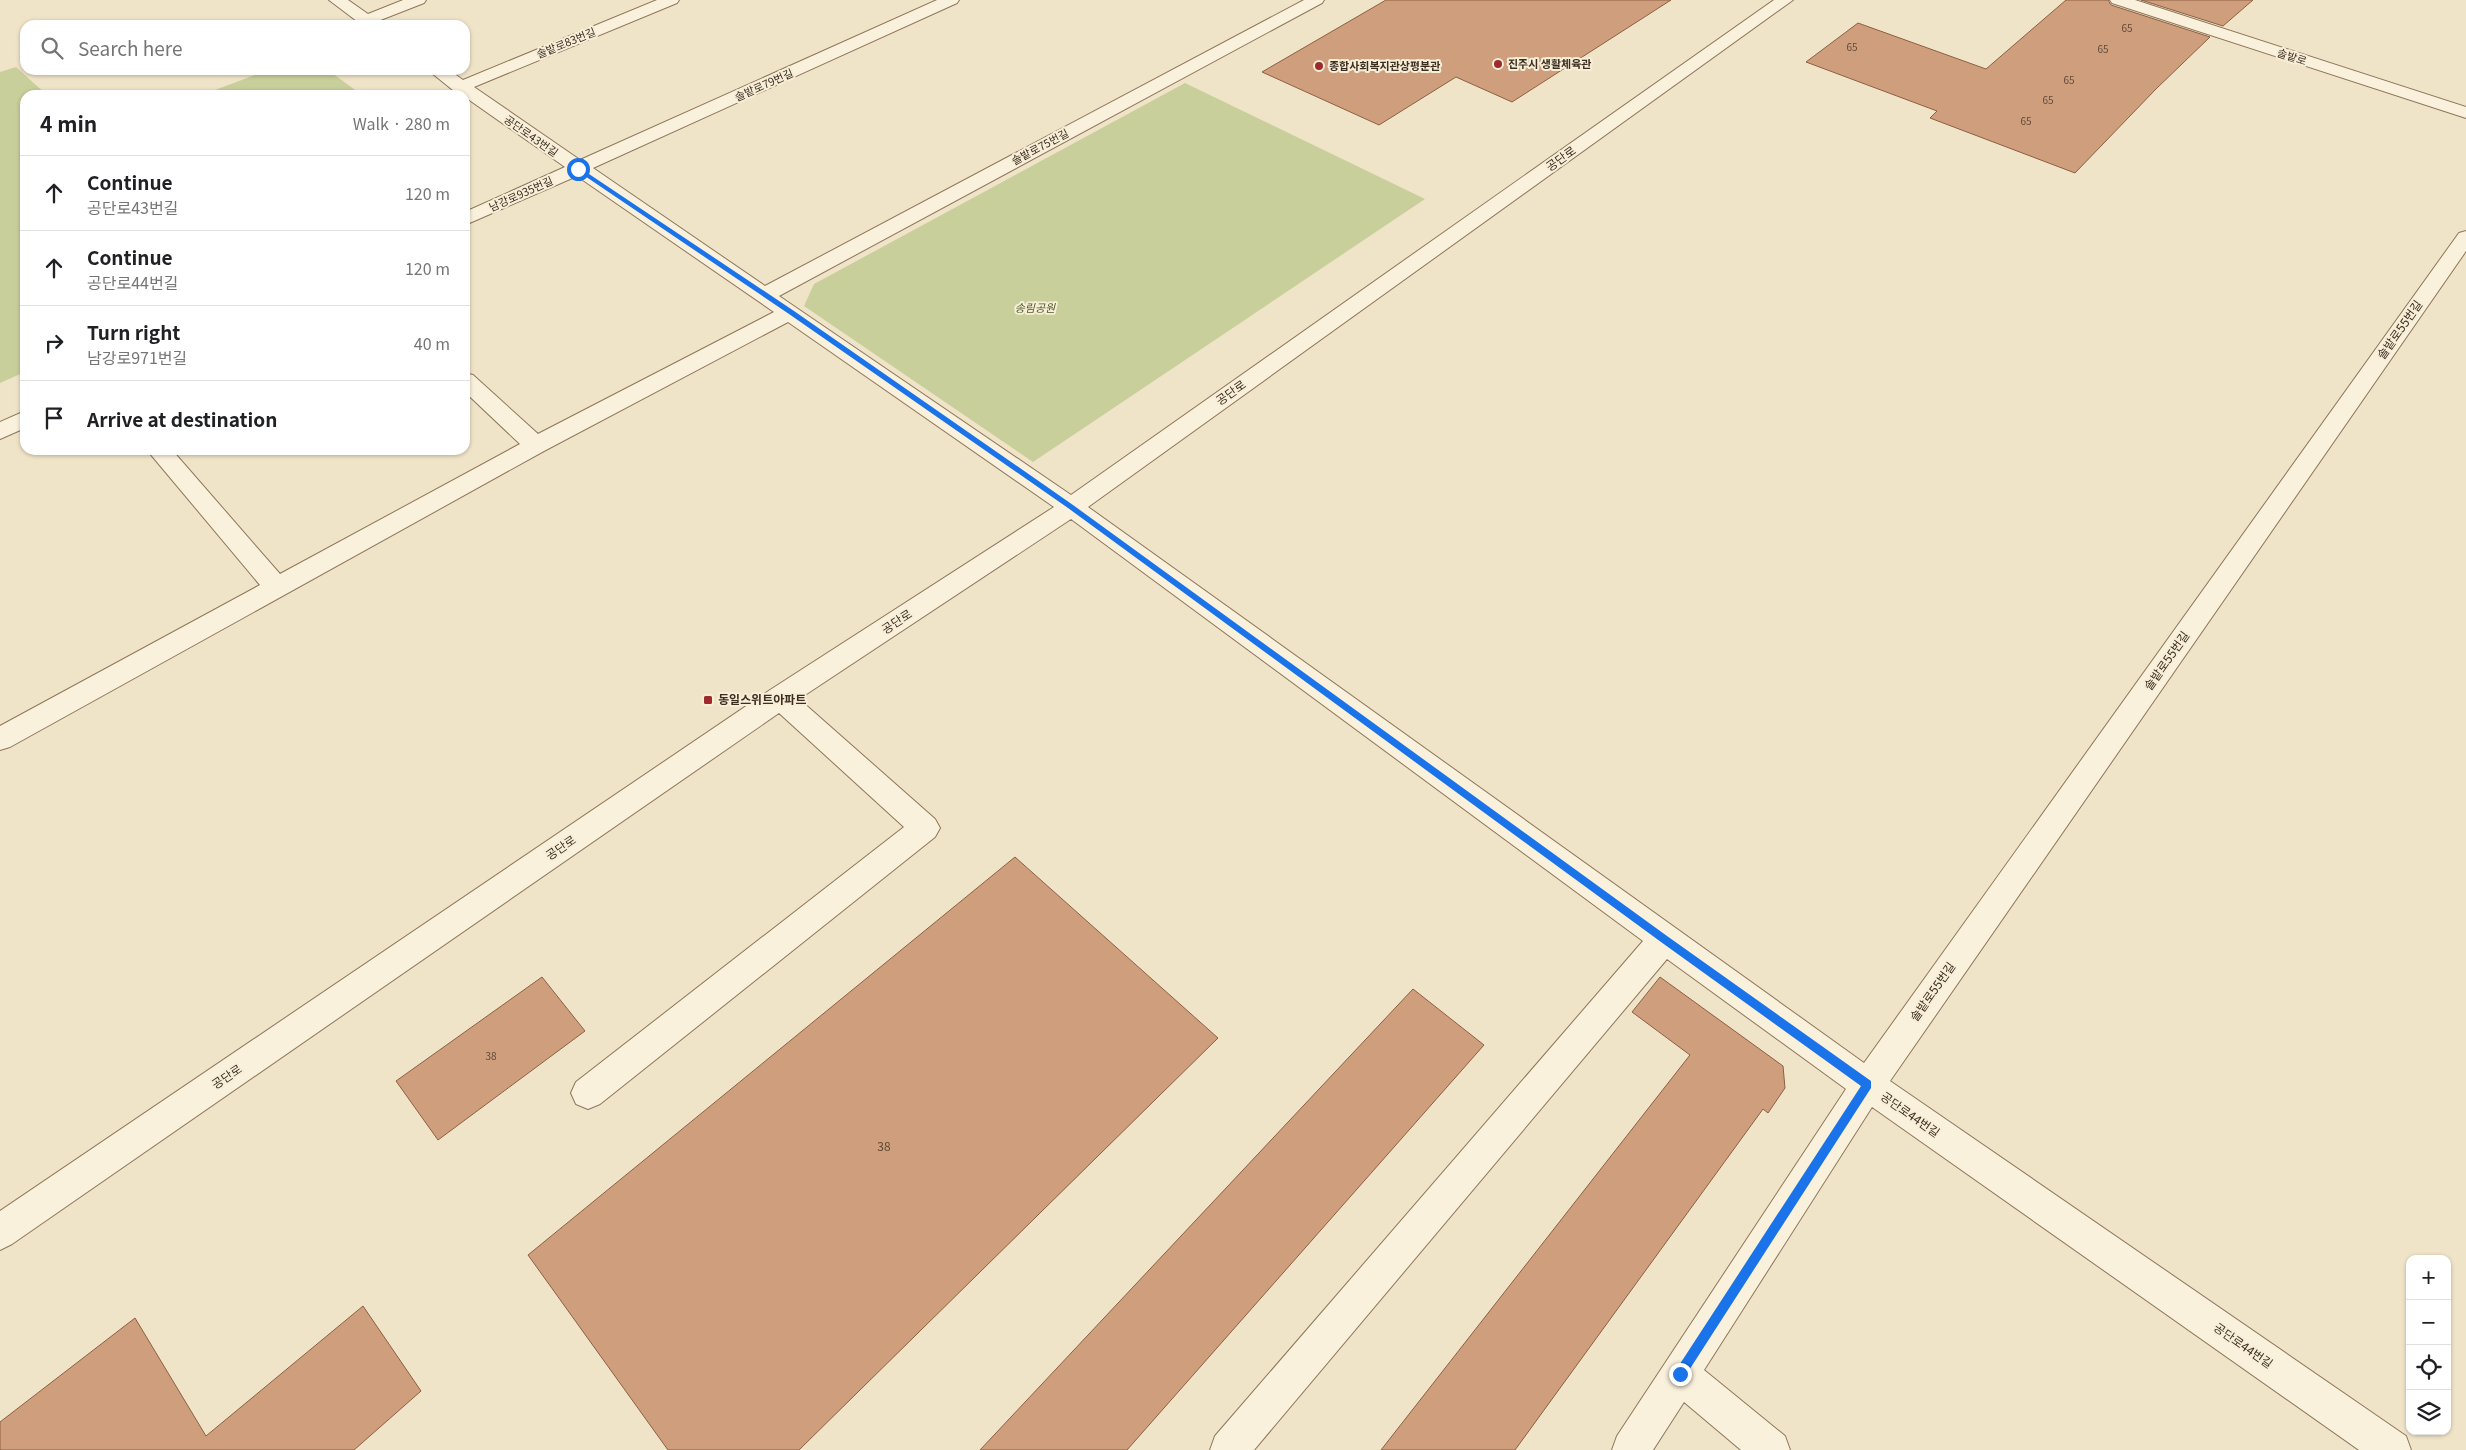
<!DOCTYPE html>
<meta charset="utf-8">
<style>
:root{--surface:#fff;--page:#f6f6f6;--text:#202124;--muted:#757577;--line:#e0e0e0}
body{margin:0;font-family:Georgia,"Noto Sans KR",serif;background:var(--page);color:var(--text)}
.controls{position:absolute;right:15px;bottom:15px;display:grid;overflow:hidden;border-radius:10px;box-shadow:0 1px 4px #0004}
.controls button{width:45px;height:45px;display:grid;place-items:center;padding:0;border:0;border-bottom:1px solid var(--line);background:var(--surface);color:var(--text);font:25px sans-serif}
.stop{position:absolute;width:15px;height:15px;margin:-11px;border:4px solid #1a73e8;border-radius:50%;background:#fff}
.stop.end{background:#1a73e8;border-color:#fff;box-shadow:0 1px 5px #0008}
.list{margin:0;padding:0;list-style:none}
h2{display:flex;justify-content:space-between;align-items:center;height:65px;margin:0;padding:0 20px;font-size:21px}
h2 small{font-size:16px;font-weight:400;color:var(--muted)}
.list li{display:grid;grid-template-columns:32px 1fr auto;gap:15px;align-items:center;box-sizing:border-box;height:75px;padding:0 20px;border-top:1px solid var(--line)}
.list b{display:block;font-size:19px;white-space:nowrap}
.list p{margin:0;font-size:16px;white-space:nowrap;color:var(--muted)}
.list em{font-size:16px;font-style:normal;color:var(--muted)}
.icon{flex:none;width:28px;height:28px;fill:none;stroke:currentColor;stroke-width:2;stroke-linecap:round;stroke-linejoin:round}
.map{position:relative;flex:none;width:2466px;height:1450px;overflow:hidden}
.search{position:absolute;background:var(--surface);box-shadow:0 1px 4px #0004;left:20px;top:20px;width:450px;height:55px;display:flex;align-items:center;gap:12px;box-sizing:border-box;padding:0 18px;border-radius:15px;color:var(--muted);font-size:19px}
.panel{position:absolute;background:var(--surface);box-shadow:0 1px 4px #0004;left:20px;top:90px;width:450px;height:365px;border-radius:15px}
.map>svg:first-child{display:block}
.green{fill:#c9cf9b}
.building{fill:#cf9f7d;stroke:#8d5f41}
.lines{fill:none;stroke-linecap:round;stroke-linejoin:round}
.minor-casing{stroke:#8d765c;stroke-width:2}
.minor{fill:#faf1dc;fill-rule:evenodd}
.route{fill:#1a73e8}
.poi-dot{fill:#9e2a2b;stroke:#f7eed8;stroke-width:2}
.labels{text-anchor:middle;stroke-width:4;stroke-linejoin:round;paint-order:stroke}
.number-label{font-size:10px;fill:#624a37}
.far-street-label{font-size:11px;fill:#3d2e20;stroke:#f7eed8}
.far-poi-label{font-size:11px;font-weight:bold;fill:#3d2e20;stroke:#f7eed8;text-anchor:start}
.far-park-label{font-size:11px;font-style:italic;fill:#4d5a26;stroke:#f7eed8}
.street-label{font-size:12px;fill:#3d2e20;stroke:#f7eed8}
.poi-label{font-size:12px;font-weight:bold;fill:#3d2e20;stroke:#f7eed8;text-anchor:start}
.near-number-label{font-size:12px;fill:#624a37}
</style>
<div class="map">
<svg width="2466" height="1450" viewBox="0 0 2466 1450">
<rect width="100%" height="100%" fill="#f0e4c8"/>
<!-- green -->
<path class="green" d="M 16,67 L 47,95 L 25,95 L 25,372 L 0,383 L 0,72 Z
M 268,70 L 328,70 L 362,95 L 202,95 Z
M 1185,83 L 1425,199 L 1033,462 L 804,306 L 814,284 Z"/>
<!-- building -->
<path class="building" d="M 1386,0 L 1671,0 L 1512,102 L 1456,77 L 1379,125 L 1262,72 Z
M 2066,0 L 2108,0 L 2111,5 L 2210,37 L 2156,89 L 2075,173 L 1930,118 L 1937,111 L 1806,62 L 1858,23 L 1986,69 Z
M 2141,0 L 2253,0 L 2223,26 Z
M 1015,857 L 1218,1038 L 799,1450 L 668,1450 L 528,1255 Z
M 542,977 L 585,1031 L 438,1140 L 396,1081 Z
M 1660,977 L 1783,1066 L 1785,1088 L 1768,1113 L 1763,1109 L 1515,1450 L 1381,1450 L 1690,1055 L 1632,1012 Z
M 1413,989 L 1484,1045 L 1127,1450 L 980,1450 Z
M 363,1306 L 421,1391 L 354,1450 L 0,1450 L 0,1422 L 135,1318 L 206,1436 Z"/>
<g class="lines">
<defs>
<path id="minor" d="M 329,0 L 348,0 L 368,14 L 403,0 L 426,0 L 424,3 L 378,21 L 381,25 L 362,25 Z
M 657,0 L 679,0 L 677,3 L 474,87 L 580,160 L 937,0 L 959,0 L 957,3 L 593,168 L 765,286 L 1304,0 L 1324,0 L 1322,3 L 779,296 L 1071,495 L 1774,0 L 1793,0 L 1088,507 L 1864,1063 L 2459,233 L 2466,231 L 2466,251 L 1890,1081 L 2406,1436 L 2411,1450 L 2359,1450 L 1872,1107 L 1704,1370 L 1785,1436 L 1790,1450 L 1741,1450 L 1684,1402 L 1653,1450 L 1612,1450 L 1617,1436 L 1846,1089 L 1667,959 L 1254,1450 L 1210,1450 L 1215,1436 L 1643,941 L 1071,519 L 799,699 L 935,819 L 940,828 L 935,837 L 600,1104 L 588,1109 L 576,1104 L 571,1093 L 576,1082 L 904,827 L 779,713 L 12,1244 L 0,1250 L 0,1211 L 770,690 L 1054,507 L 788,322 L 544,451 L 10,747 L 0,750 L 0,726 L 260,585 L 147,450 L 172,450 L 280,574 L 520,444 L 465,392 L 465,373 L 473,375 L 538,434 L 774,312 L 577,176 L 465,225 L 465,212 L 565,167 L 465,97 L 465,95 L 454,91 L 428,70 L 449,70 L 463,80 Z
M 2110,0 L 2135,0 L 2466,107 L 2466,118 L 2112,3 Z
M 25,411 L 25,428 L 0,439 L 0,422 Z"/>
</defs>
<!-- minor casing -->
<use href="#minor" class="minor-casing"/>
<!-- minor -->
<use href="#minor" class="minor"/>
</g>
<!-- route -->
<path class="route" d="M 576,168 L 580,168 L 794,311 L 1073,505 L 1667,936 L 1871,1081 L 1871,1088 L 1684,1378 L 1676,1378 L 1676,1370 L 1861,1086 L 1661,942 L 1068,508 L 789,314 L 576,170 Z"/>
<!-- markers -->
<g class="poi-dot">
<circle cx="1498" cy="64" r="5"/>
<circle cx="1319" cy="66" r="5"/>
<rect x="703" y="695" width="10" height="10" rx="2.5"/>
</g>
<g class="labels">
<!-- number labels -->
<g class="number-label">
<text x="2127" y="32">65</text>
<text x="1852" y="51">65</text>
<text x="2103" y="53">65</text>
<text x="2069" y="84">65</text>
<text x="2048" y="104">65</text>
<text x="2026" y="125">65</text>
<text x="491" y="1060">38</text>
</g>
<!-- far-street labels -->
<g class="far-street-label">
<text transform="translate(566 43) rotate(-22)" y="4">솔밭로83번길</text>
<text transform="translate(2292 57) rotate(18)" y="4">솔밭로</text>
<text transform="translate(764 85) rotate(-24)" y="4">솔밭로79번길</text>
<text transform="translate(531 136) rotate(35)" y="4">공단로43번길</text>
<text transform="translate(1040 147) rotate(-28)" y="4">솔밭로75번길</text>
<text transform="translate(521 194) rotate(-24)" y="4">남강로935번길</text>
</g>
<!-- far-poi labels -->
<g class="far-poi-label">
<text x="1508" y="68">진주시 생활체육관</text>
<text x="1329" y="70">종합사회복지관상평분관</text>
</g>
<!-- far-park labels -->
<g class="far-park-label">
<text x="1035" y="312">송림공원</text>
</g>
<!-- street labels -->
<g class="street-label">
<text transform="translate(1561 159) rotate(-35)" y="4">공단로</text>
<text transform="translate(2400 330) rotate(-55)" y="4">솔밭로55번길</text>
<text transform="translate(1231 393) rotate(-35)" y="4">공단로</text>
<text transform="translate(897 622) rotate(-33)" y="4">공단로</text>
<text transform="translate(2167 661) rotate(-55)" y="4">솔밭로55번길</text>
<text transform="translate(561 848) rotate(-34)" y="4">공단로</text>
<text transform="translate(1933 992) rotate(-55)" y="4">솔밭로55번길</text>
<text transform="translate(227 1077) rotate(-34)" y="4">공단로</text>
<text transform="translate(1910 1115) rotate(35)" y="4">공단로44번길</text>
<text transform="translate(2243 1346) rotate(35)" y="4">공단로44번길</text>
</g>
<!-- poi labels -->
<g class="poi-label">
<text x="718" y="704">동일스위트아파트</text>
</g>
<!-- near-number labels -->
<g class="near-number-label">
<text x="884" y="1151">38</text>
</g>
</g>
</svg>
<div class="controls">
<button>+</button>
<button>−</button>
<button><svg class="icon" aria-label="locate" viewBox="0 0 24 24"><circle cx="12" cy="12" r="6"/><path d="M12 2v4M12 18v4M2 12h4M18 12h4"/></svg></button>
<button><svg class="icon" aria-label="layers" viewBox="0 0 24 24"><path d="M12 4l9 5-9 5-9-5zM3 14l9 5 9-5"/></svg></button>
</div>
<div class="stop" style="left:578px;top:169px"></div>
<div class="stop end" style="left:1680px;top:1374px"></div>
<div class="search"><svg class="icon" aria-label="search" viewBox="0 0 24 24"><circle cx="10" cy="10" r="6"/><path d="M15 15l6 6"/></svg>Search here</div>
<section class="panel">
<h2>4 min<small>Walk · 280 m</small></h2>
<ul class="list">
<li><svg class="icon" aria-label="ahead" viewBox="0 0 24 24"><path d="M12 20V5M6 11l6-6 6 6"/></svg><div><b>Continue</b><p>공단로43번길</p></div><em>120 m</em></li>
<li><svg class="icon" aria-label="ahead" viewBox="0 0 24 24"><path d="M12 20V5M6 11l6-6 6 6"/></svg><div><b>Continue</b><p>공단로44번길</p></div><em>120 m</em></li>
<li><svg class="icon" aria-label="right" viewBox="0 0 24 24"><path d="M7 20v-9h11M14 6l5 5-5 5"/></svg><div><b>Turn right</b><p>남강로971번길</p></div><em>40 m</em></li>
<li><svg class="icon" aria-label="arrive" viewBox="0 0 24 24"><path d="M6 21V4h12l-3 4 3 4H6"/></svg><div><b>Arrive at destination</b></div></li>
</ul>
</section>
</div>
